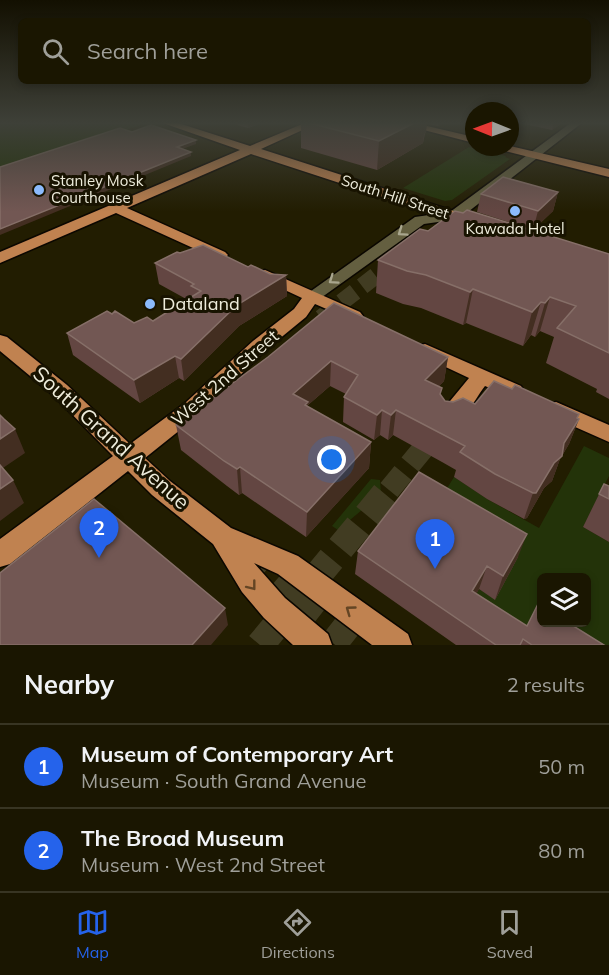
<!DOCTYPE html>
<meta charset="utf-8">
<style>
:root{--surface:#1a1601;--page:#272310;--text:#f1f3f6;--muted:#9f9f99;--line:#383523;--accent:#2563eb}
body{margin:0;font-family:Mulish,sans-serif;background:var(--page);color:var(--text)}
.controls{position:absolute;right:18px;bottom:18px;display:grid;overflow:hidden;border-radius:9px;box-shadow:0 3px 9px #0003}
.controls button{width:54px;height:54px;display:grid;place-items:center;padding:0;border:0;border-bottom:2px solid var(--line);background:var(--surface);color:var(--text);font:30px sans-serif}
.compass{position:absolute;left:465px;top:102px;width:54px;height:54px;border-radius:50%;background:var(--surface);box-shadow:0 3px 9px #0003;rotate:271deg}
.you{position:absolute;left:332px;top:460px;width:21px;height:21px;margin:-15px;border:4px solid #fff;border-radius:50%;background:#1a73e8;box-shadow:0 0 0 9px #1a73e833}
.badge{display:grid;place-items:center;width:39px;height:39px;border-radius:50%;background:var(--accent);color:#fff;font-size:20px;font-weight:700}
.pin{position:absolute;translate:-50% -50px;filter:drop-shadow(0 2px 3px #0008)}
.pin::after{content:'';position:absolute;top:32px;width:21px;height:18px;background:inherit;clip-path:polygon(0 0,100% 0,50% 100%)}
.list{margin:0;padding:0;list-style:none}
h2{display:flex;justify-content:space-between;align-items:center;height:78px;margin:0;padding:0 24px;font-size:26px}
h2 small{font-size:20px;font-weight:400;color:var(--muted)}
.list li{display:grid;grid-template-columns:39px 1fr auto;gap:18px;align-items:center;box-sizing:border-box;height:84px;padding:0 24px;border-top:2px solid var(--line)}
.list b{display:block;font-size:22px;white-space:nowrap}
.list p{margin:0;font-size:20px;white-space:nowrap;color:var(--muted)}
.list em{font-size:20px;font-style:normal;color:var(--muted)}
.icon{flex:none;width:33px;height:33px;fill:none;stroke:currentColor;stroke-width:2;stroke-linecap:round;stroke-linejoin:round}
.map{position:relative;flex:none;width:609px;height:645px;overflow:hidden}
.search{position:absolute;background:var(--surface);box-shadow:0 3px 9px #0003;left:18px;right:18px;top:18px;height:66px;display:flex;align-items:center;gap:15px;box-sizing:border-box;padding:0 21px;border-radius:9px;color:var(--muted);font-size:22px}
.sheet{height:246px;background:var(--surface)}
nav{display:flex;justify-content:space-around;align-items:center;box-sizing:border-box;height:84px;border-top:2px solid var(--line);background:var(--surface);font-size:16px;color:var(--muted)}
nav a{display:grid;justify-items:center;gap:3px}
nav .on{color:var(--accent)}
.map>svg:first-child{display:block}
.green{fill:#233309;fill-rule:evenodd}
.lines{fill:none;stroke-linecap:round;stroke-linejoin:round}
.minor-tunnel{stroke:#413c22;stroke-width:28;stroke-dasharray:28 14;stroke-linecap:butt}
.major-tunnel-far3{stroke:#413c22;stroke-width:14;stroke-dasharray:14 7;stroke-linecap:butt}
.major-tunnel-far2{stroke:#413c22;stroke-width:17;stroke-dasharray:17 9;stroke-linecap:butt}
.major-tunnel-far1{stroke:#413c22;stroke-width:22;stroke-dasharray:22 11;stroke-linecap:butt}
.major-tunnel{stroke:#413c22;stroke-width:28;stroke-dasharray:28 14;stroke-linecap:butt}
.minor-casing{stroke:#0b0700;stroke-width:3}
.major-casing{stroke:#0b0700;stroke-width:3}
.minor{fill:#645f40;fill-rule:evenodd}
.major{fill:#c08250;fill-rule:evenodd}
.wall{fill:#634642}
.shaded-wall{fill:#432e21}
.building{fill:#725753;stroke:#866f68;stroke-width:1.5}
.oneway{stroke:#a9a68e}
.oneway2{stroke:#644524}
.poi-dot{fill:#8bbafc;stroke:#181300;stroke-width:2}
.labels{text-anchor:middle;stroke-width:6;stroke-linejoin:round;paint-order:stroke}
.far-poi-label{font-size:15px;fill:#eeecdb;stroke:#181300;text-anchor:start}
.far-street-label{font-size:15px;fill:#eeecdb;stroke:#181300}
.poi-label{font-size:18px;fill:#eeecdb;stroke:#181300;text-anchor:start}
.street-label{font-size:18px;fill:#eeecdb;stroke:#181300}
.near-street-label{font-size:21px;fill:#eeecdb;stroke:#181300}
</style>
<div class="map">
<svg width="609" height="645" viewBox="0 0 609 645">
<rect width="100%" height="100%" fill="#221d01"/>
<!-- green -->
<path class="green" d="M 0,122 L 150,122 L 0,172 Z
M 469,147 L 506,156 L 505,157 L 510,159 L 452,200 L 445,201 L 403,188 Z
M 584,446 L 609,458 L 609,476 L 583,527 L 609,542 L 609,645 L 556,645 L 465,614 L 479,589 L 495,599 L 435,508 L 454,477 L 487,499 L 539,528 ZM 542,578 L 586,578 L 586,622 L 542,622 Z
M 371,479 L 380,480 L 381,494 L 338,530 L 332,526 Z"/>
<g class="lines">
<!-- minor-tunnel -->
<path class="minor-tunnel" d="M 245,552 L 298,598"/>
<!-- major-tunnel-far3 -->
<path class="major-tunnel-far3" d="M 389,265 L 396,260"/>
<!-- major-tunnel-far2 -->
<path class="major-tunnel-far2" d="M 321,318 L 391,264"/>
<!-- major-tunnel-far1 -->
<path class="major-tunnel-far1" d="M 389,490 L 436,433"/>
<!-- major-tunnel -->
<path class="major-tunnel" d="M 298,598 L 358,645
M 260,645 L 390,488"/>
<defs>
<path id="minor" d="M 572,122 L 583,122 L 459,219 L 424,224 L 318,300 L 306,300 L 304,296 L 415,217 L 450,212 Z"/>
<path id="major" d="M 160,122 L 175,122 L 250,146 L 307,122 L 320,122 L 261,149 L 478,219 L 480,222 L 478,225 L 468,225 L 251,154 L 127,208 L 225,252 L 228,255 L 225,258 L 215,258 L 116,213 L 0,263 L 0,252 L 240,150 Z
M 393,122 L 410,122 L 474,137 L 474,143 Z
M 510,146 L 609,169 L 609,177 L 497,149 L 496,147 Z
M 265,270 L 360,312 L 363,316 L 360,320 L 354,321 L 315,304 L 306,317 L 267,349 L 200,414 L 145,458 L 170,481 L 231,528 L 298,556 L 408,634 L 412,645 L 372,645 L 278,574 L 254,563 L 285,598 L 328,634 L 332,645 L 293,645 L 264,618 L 242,592 L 213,544 L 152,495 L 128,471 L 10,564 L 0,567 L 0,539 L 113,456 L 53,395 L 0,351 L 0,335 L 7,337 L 67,385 L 130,444 L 184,404 L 253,341 L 294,309 L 302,298 L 259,278 L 257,275 L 259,272 Z
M 425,344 L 521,386 L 524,391 L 521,396 L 514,398 L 485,386 C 474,400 461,430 441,424 L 438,418 L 441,412 L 469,378 L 418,354 L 415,350 L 418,346 Z
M 556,402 L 609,425 L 609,442 L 548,415 L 545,410 L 548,405 Z"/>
</defs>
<!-- minor casing -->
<use href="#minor" class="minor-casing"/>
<!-- major casing -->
<use href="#major" class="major-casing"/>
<!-- minor -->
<use href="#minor" class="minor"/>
<!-- major -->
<use href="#major" class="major"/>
</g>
<!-- wall -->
<path class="wall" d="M 227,122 L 264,122 L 248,128 Z
M 301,122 L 446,122 L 438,126 L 427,124 L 423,143 L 377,170 L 301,148 Z
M 515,122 L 563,122 L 552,130 Z
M 558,192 L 553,211 L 533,230 L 477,212 L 481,194 Z
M 428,231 L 609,254 L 609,399 L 596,392 L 597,389 L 546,363 L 554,337 L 540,331 L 535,337 L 531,335 L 523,346 L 466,323 L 463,325 L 421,308 L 403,304 L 376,293 L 378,260 Z
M 180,253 L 248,267 L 270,274 L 286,275 L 287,296 L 239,326 L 184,381 L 179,378 L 140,403 L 73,355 L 67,333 L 134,323 L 153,321 L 188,300 L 159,284 L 155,263 Z
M 268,357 L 448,357 L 444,381 L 438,387 L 440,395 L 445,401 L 475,404 L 579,419 L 569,444 L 560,459 L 552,481 L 544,488 L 527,518 L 524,519 L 487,499 L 454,477 L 456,470 L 442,462 L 393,435 L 388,440 L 380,435 L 374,440 L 343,422 L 344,397 L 346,394 L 330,386 L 308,405 L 308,407 L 371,442 L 369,468 L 306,537 L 242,493 L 239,495 L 227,486 L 181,450 L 176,425 Z
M 604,484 L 609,486 L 609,542 L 583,527 Z
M 358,551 L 518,557 L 495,600 L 479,589 L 476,594 L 527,626 L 604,645 L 456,645 L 355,574 Z"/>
<!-- shaded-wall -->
<path class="shaded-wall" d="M 247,122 L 264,122 L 248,128 Z
M 414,122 L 427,122 L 426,133 L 424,134 L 423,143 L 377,170 L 379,141 Z
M 439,122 L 446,122 L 438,126 Z
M 554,122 L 563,122 L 552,130 Z
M 196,140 L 196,144 L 177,151 L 177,147 Z
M 191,152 L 191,156 L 0,235 L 0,229 Z
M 558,192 L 553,211 L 533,230 L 538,211 Z
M 286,275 L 287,296 L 239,326 L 184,381 L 181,359 L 237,305 Z
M 473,289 L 466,323 L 463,325 L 470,292 Z
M 550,297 L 540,331 L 535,337 L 545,303 Z
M 541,302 L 531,335 L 523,346 L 532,312 Z
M 175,356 L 179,378 L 140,403 L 134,380 Z
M 448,357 L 444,381 L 421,405 L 425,380 Z
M 331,361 L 330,386 L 308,405 L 308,427 L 293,394 Z
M 382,410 L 380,435 L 374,440 L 377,415 Z
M 396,410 L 393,435 L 388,440 L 391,415 Z
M 579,414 L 574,428 L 579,419 L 569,444 L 560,459 L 552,481 L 544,488 L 527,518 L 524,519 L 533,493 L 564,443 Z
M 15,429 L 25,453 L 0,470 L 0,439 Z
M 371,442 L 369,468 L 306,537 L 307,512 Z
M 240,467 L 242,493 L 239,495 L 237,469 Z
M 13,480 L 24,503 L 0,521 L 0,489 Z
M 527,534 L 518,557 L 495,600 L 503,576 Z
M 487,566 L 479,589 L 465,614 L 472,591 Z
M 225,608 L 228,625 L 211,645 L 192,645 Z"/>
<!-- building -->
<path class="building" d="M 305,122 L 416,122 L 379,141 Z
M 151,125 L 196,140 L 177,147 L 191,152 L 0,229 L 0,167 L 120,128 L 132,132 Z
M 503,177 L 558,192 L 538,211 L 481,194 Z
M 467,210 L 609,254 L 609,353 L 557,328 L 576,306 L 550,297 L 545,303 L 541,302 L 532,312 L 473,289 L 470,292 L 426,275 L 407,271 L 378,260 L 420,229 L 428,231 L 455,211 L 463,213 Z
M 203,245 L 248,267 L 251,265 L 270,274 L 286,275 L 237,305 L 181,359 L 175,356 L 134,380 L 67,333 L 107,311 L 112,314 L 115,311 L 134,323 L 147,317 L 153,321 L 201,291 L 191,286 L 194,284 L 155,263 L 177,252 L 180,253 Z
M 334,303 L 448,357 L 425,380 L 442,388 L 440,394 L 445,401 L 453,402 L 463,398 L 475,404 L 494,381 L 512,389 L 515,385 L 579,414 L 577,418 L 579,419 L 564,443 L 562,456 L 554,463 L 536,493 L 533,493 L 495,474 L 460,452 L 465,446 L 396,410 L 391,415 L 382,410 L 377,415 L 344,397 L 358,375 L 331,361 L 293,394 L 308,402 L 305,405 L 371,442 L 307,512 L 240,467 L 237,469 L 224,461 L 176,425 L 268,357 Z
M 0,415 L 4,419 L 15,429 L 0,439 Z
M 0,465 L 13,480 L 0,489 Z
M 419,472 L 527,534 L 503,576 L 487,566 L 472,591 L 527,626 L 538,604 L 542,606 L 542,622 L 567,622 L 604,645 L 532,645 L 523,639 L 520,645 L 496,645 L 358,551 Z
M 604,484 L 609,486 L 609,499 L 599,494 Z
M 94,499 L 225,608 L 192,645 L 0,645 L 0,573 Z"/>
<!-- one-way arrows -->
<defs><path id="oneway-chevron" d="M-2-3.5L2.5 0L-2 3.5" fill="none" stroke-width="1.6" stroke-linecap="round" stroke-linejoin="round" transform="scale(1.5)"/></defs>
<g class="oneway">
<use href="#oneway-chevron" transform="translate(402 232) rotate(145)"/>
<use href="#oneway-chevron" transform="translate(333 280) rotate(145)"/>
</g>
<g class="oneway2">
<use href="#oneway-chevron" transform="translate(252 586) rotate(52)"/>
<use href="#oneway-chevron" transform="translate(350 610) rotate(-144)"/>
</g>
<!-- sky -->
<linearGradient id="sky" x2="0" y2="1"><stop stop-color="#131001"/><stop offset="0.58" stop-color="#3e4038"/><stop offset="1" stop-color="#3e4038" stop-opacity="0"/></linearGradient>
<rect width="609" height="212" fill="url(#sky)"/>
<!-- markers -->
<g class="poi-dot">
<circle cx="39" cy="190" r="6"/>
<circle cx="515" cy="211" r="6"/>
<circle cx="150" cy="304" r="6"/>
</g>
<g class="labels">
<!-- far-poi labels -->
<g class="far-poi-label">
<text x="51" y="186">Stanley Mosk<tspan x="51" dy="17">Courthouse</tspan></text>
<text x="515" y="234" text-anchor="middle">Kawada Hotel</text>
</g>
<!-- far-street labels -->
<g class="far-street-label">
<text transform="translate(395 197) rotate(18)" y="5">South Hill Street</text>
</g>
<!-- poi labels -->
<g class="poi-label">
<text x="162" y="310">Dataland</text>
</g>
<!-- street labels -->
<g class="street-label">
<text transform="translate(225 378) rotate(-41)" y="6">West 2nd Street</text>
</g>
<!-- near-street labels -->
<g class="near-street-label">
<text transform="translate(111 438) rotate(42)" y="7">South Grand Avenue</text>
</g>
</g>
</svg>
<div class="controls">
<button><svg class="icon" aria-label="layers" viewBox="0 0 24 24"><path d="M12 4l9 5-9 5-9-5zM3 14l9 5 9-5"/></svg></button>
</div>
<svg class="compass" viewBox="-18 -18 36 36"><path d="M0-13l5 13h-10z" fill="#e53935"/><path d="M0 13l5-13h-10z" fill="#9f9f99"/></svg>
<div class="you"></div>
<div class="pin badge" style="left:435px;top:569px">1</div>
<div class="pin badge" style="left:99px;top:558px">2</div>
<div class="search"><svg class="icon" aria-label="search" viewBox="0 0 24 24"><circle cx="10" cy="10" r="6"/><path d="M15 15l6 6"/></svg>Search here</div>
</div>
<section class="sheet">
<h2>Nearby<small>2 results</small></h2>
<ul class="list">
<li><span class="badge">1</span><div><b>Museum of Contemporary Art</b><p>Museum · South Grand Avenue</p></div><em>50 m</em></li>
<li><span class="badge">2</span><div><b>The Broad Museum</b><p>Museum · West 2nd Street</p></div><em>80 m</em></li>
</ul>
</section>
<nav>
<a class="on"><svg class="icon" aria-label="map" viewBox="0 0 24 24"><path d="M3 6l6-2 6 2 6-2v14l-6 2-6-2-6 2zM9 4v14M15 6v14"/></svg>Map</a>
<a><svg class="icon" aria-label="directions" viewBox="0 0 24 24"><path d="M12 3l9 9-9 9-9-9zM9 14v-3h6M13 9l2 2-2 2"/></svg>Directions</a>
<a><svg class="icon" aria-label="saved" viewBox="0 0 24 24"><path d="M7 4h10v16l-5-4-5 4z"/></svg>Saved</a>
</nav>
